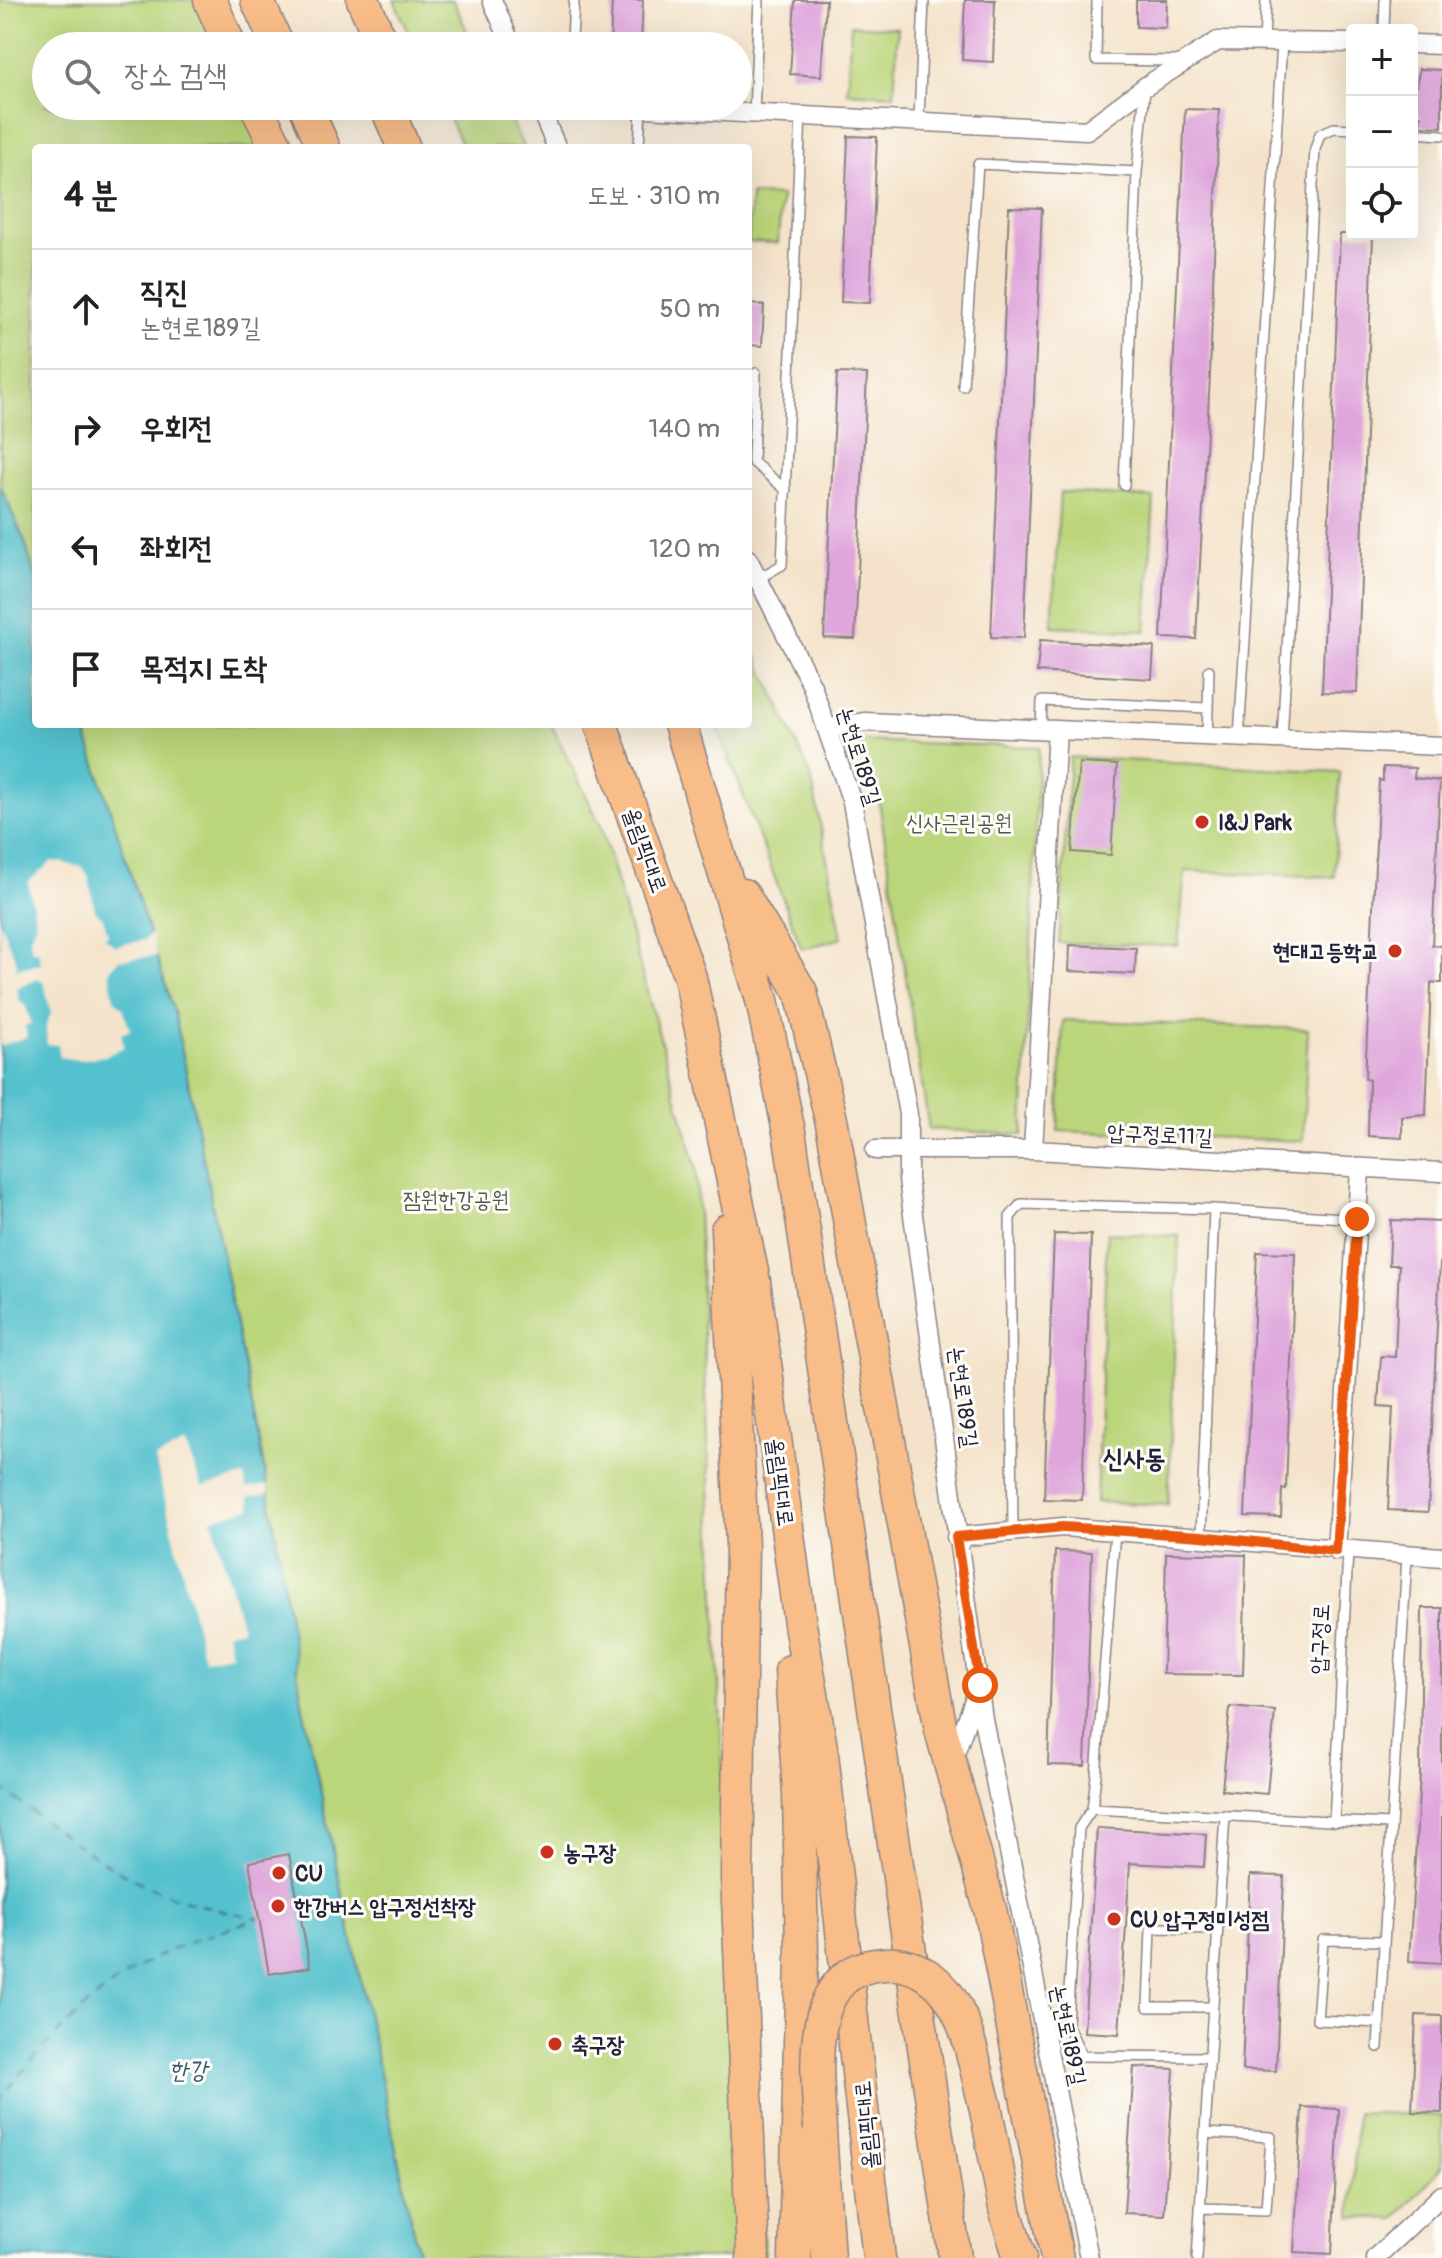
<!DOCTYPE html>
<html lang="ko">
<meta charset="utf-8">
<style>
:root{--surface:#fff;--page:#f6f6f6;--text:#222;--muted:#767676;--line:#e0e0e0}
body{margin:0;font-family:Pangolin,"Poor Story",sans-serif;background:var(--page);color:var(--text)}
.controls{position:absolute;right:24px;top:24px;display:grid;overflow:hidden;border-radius:8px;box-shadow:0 8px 32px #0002}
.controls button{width:72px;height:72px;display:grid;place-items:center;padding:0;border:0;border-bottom:2px solid var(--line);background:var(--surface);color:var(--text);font:40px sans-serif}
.stop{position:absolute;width:24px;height:24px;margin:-18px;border:6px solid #ea580c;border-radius:50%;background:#fff}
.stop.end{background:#ea580c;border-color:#fff;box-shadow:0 2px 8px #0008}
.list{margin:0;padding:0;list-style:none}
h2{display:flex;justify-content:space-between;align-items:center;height:104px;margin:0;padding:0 32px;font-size:34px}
h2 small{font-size:26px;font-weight:400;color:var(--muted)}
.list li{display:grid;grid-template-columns:52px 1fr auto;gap:24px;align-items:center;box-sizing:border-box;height:120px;padding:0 32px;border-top:2px solid var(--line)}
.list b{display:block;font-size:30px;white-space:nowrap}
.list p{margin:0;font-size:26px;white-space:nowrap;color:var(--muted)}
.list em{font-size:26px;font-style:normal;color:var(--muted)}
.icon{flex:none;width:44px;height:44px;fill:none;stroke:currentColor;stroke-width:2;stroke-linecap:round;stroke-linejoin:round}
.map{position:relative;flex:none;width:1442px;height:2258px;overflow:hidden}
.search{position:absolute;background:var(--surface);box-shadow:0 8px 32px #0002;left:32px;top:32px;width:720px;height:88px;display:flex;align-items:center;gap:20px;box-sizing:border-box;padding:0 28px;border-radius:44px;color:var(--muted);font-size:30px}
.panel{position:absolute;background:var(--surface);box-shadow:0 8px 32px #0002;left:32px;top:144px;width:720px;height:584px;border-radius:8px}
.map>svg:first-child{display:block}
.green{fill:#bbd57a;stroke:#6e7c5a;stroke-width:2}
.water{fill:#55c1ce;stroke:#3c7284;stroke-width:2}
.pier{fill:#f4e3ca}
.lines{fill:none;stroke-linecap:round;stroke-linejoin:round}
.ferry{stroke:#345a6e;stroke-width:2;stroke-dasharray:10 8;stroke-linecap:butt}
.building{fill:#dfa6dc}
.service-casing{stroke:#8b8282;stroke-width:12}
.minor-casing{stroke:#8b8282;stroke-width:21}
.trunk-casing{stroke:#8b8282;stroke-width:35}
.service{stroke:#fff;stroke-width:9}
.minor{stroke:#fff;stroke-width:18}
.trunk{stroke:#f8bd89;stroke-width:32}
.trunk-bridge-casing{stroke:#8b8282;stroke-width:35;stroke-linecap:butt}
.trunk-bridge{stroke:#f8bd89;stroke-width:32}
.route{stroke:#ea580c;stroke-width:10}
.poi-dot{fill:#c8321e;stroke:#fdfcf7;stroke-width:3}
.labels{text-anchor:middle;stroke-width:6;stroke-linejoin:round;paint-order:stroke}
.street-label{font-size:22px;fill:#22223b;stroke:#fdfcf7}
.park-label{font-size:22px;fill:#50584e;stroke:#fdfcf7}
.poi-label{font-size:22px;font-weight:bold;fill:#22223b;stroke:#fdfcf7;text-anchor:start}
.water-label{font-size:24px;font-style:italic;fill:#345a6e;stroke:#fdfcf7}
.quarter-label{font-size:26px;font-weight:bold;fill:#22223b;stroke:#fdfcf7}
</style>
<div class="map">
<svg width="1442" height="2258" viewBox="0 0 1442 2258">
<rect width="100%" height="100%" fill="#fdfcf7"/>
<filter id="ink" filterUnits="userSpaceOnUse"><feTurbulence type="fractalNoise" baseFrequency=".0125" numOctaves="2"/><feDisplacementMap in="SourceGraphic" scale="16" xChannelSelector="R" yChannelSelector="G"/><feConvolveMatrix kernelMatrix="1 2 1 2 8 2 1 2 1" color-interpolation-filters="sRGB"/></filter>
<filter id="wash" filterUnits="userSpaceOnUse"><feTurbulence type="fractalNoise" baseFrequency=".006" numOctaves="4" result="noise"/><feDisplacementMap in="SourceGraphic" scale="32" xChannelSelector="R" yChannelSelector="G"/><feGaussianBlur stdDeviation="1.8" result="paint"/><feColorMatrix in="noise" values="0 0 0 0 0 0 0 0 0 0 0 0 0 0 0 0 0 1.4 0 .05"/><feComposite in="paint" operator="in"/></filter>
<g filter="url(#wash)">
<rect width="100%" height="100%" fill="#f4e3ca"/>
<!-- green -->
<path class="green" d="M 0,0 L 197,0 L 217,46 L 46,46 L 46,106 L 242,106 L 262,148 L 36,148 L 36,581 L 25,542 L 0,485 Z
M 394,0 L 453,0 L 474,46 L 415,46 Z
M 851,25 L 898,28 L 894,95 L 847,92 Z
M 443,106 L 503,106 L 524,148 L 463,148 Z
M 751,195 L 781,196 L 778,243 L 748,242 Z
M 1060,492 L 1154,498 L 1146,631 L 1052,626 Z
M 748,637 L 811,776 L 842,938 L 802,949 L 716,724 L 748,724 Z
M 83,724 L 551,724 L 601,826 L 696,1167 L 724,1799 L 765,2258 L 419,2258 L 303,1708 L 269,1493 L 175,1015 Z
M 858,741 L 1039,747 L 1023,1135 L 929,1129 L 879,801 Z
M 1070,757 L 1340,772 L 1334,877 L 1185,871 L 1178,946 L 1059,943 Z
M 1063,1020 L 1308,1029 L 1303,1141 L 1058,1131 Z
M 1107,1233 L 1179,1236 L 1168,1505 L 1096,1502 Z
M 1357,2112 L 1442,2116 L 1442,2167 L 1394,2219 L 1351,2217 Z"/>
<!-- water -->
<path class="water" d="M 0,485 L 25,542 L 36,581 L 36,724 L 83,724 L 175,1015 L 269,1493 L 303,1708 L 419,2258 L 0,2258 Z"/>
<!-- pier -->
<path class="pier" d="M 52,861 L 82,867 L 88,875 L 95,911 L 103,918 L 108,935 L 104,937 L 116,946 L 144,940 L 151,934 L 157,956 L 118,960 L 109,972 L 114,999 L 123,1008 L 130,1030 L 121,1034 L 124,1047 L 105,1056 L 79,1060 L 60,1057 L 58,1045 L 47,1044 L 46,1026 L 51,1013 L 44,982 L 38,979 L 17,988 L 19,1000 L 26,1007 L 31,1023 L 25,1026 L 27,1037 L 0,1046 L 0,923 L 18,965 L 14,969 L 41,964 L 38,950 L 32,951 L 30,937 L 36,923 L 28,882 Z
M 185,1444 L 202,1487 L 244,1476 L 247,1489 L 268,1485 L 269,1493 L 249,1497 L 251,1508 L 212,1519 L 242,1629 L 227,1632 L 231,1654 L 204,1659 L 155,1459 Z"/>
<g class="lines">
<!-- ferry -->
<path class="ferry" d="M 0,1787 C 46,1823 106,1869 159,1891 C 191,1905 225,1911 259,1918 C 224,1930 188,1941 155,1958 C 95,1989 41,2047 0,2099"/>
</g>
<g id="blocks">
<!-- building -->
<path class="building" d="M 612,0 L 643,0 L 641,46 L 610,46 Z
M 795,0 L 826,0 L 821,76 L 790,74 Z
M 965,0 L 995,0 L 993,62 L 962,60 Z
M 1136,0 L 1167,0 L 1166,28 L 1136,27 Z
M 1419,69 L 1442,70 L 1442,127 L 1420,126 L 1421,115 L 1412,115 L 1412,86 L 1417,86 Z
M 1185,109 L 1219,110 L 1210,375 L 1196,639 L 1161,638 Z
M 848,136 L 877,137 L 870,303 L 841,302 Z
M 1009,207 L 1042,208 L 1024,638 L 991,637 Z
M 1340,234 L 1373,234 L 1357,693 L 1322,692 Z
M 748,304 L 764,305 L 762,346 L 748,345 Z
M 837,373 L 867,374 L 855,639 L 824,638 Z
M 1040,640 L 1154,647 L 1152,679 L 1037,672 Z
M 1079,763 L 1117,765 L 1111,855 L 1072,852 Z
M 1383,767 L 1415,768 L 1414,778 L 1440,781 L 1432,945 L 1442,946 L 1442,983 L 1431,983 L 1426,1115 L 1402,1117 L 1402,1138 L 1368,1136 L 1369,1080 L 1365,1079 L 1379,780 L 1383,781 Z
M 1070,945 L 1136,948 L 1135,974 L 1069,971 Z
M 1391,1220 L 1442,1222 L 1428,1512 L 1388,1510 L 1393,1407 L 1378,1406 L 1381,1356 L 1395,1357 L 1399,1265 L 1389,1265 Z
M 1054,1234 L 1091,1235 L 1082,1500 L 1044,1499 Z
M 1257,1252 L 1295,1253 L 1286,1490 L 1282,1489 L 1281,1517 L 1245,1516 Z
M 1055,1551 L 1092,1552 L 1085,1766 L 1048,1765 Z
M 1166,1553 L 1246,1555 L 1243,1675 L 1163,1674 Z
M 1422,1608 L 1442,1608 L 1442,1963 L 1409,1961 L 1420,1775 Z
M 1230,1707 L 1275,1711 L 1267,1794 L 1222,1790 Z
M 1097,1828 L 1206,1834 L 1204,1867 L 1130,1863 L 1119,2034 L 1084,2032 Z
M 289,1854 L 310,1967 L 269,1974 L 249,1862 Z
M 1250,1875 L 1284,1876 L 1276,2071 L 1242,2070 Z
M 1416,2015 L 1442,2016 L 1442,2113 L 1412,2112 Z
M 1134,2067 L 1174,2069 L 1164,2215 L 1124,2213 Z
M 1302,2107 L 1339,2109 L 1332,2254 L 1294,2252 Z"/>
</g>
</g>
<g filter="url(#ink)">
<use href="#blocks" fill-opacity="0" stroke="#8b8282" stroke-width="2"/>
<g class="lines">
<defs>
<path id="service" d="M 1097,0 L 1096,60 L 1179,61
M 1384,30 L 1385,0
M 572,40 L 574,0
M 1264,42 L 1266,0
M 754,112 L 759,0
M 919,119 L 924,0
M 1412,133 L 1442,135
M 639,148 L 641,108
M 756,373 L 753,462 L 786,490
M 963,386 L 978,164 L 1137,172
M 1124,485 L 1137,172 L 1145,89
M 757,579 L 782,565 L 801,114
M 1208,708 L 1209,670
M 1041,729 L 1042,701 L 1208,708 L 1207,736
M 1239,737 L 1282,42
M 1282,740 L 1315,149 L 1320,134 L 1334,128 L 1352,129
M 1214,1209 L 1357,1219
M 1013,1530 L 1010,1217 L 1021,1204 L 1214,1209 L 1201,1536
M 1115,1531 L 1096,1776 L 1092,1809 L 1079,1828 L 1067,2024 L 1082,2056 L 1208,2057
M 1092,1809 L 1389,1824
M 1334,1822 L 1348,1552
M 1212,2007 L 1148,2007 L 1151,1928 L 1217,1929
M 1380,2023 L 1317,2020 L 1323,1940 L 1384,1941
M 1378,2047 L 1407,1556
M 1200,2208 L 1266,2210 L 1271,2137 L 1205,2133
M 1197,2258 L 1225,1815"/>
<path id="minor" d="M 492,0 L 512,46
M 1412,44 L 1442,45
M 539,106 L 557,148
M 604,106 L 1087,130 L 1146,86 L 1218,41 L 1352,43
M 748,559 L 812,686 L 852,802 L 908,1114 L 908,1179 L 983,1719 L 1089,2258
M 830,728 L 864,722 L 1442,746
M 875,1150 L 1033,1150 L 1442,1172
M 1033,1150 L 1057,730
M 956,1537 L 1063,1527 L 1442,1557
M 1336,1551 L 1360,1169
M 953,1759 L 979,1686
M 1375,2258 L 1442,2195"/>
<path id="trunk" d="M 210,0 L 230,46
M 257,0 L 278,46
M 363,0 L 383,46
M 256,106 L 277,148
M 305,106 L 324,148
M 386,106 L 404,148
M 601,724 L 690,977 L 754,1281 L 800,1624 L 822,1754 L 879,2258
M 680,724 L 762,1000 L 790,1137 L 955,2258
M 743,895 L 801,992 L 832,1124 L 941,1730 L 991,1913 L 1057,2258
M 727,1230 L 742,1545 L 737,1876 L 753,2258
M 791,1671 L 799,1793 L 802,1956 L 795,2258
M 985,2105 L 1006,2213 L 1020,2258
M 820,2130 L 828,2258"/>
</defs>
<!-- service casing -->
<use href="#service" class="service-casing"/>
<!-- minor casing -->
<use href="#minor" class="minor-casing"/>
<!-- trunk casing -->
<use href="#trunk" class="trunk-casing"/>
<!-- service -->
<use href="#service" class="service"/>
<!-- minor -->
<use href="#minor" class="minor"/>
<!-- trunk -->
<use href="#trunk" class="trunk"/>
<defs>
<path id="trunk-bridge" d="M 820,2130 C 818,2073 801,1968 885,1964 C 907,1962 930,1973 944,1990 C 969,2019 975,2069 985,2105"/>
</defs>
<!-- trunk-bridge casing -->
<use href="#trunk-bridge" class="trunk-bridge-casing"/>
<!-- trunk-bridge -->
<use href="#trunk-bridge" class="trunk-bridge"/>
</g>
</g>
<g class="lines" filter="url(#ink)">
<!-- route -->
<path class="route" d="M 980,1685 L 956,1537 L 1063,1527 L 1201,1536 L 1336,1551 L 1357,1219"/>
</g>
<!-- markers -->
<g class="poi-dot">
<circle cx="1202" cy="822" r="8"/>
<circle cx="1395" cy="951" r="8"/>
<circle cx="547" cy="1852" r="8"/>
<circle cx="279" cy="1873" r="8"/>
<circle cx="278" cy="1906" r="8"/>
<circle cx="1114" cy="1919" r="8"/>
<circle cx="555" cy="2044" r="8"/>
</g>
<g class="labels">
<!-- street labels -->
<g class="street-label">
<text transform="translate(860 756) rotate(73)" y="8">논현로189길</text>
<text transform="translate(646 850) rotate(70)" y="8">올림픽대로</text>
<text transform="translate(1160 1134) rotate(3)" y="8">압구정로11길</text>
<text transform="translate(964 1397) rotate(82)" y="8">논현로189길</text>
<text transform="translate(781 1482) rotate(82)" y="8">올림픽대로</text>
<text transform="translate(1319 1639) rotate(-87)" y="8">압구정로</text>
<text transform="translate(1069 2035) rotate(78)" y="8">논현로189길</text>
<text transform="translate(866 2125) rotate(-96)" y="8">올림픽대로</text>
</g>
<!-- park labels -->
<g class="park-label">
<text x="959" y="830">신사근린공원</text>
<text x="456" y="1207">잠원한강공원</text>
</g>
<!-- poi labels -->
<g class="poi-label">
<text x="1218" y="830">I&amp;J Park</text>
<text x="1379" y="959" text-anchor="end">현대고등학교</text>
<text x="563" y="1860">농구장</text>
<text x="295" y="1881">CU</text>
<text x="294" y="1914">한강버스 압구정선착장</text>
<text x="1130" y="1927">CU 압구정미성점</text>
<text x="571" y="2052">축구장</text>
</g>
<!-- water labels -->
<g class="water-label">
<text x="188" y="2078">한강</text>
</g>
<!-- quarter labels -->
<g class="quarter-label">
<text x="1134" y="1467">신사동</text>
</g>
</g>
</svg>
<div class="controls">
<button>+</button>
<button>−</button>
<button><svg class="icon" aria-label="locate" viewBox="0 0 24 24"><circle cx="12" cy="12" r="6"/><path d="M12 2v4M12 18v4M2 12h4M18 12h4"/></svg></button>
</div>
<div class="stop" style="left:980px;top:1685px"></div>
<div class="stop end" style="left:1357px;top:1219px"></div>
<div class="search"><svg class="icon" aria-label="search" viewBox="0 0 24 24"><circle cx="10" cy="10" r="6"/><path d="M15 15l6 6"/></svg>장소 검색</div>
<section class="panel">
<h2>4 분<small>도보 · 310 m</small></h2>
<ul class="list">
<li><svg class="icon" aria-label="ahead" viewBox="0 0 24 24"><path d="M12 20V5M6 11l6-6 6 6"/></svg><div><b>직진</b><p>논현로189길</p></div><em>50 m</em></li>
<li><svg class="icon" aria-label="right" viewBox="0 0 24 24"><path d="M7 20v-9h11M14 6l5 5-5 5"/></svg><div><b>우회전</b></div><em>140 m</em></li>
<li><svg class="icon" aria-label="left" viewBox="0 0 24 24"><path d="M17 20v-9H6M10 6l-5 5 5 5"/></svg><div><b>좌회전</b></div><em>120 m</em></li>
<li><svg class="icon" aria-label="arrive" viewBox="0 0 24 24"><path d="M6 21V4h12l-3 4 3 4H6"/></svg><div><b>목적지 도착</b></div></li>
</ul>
</section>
</div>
